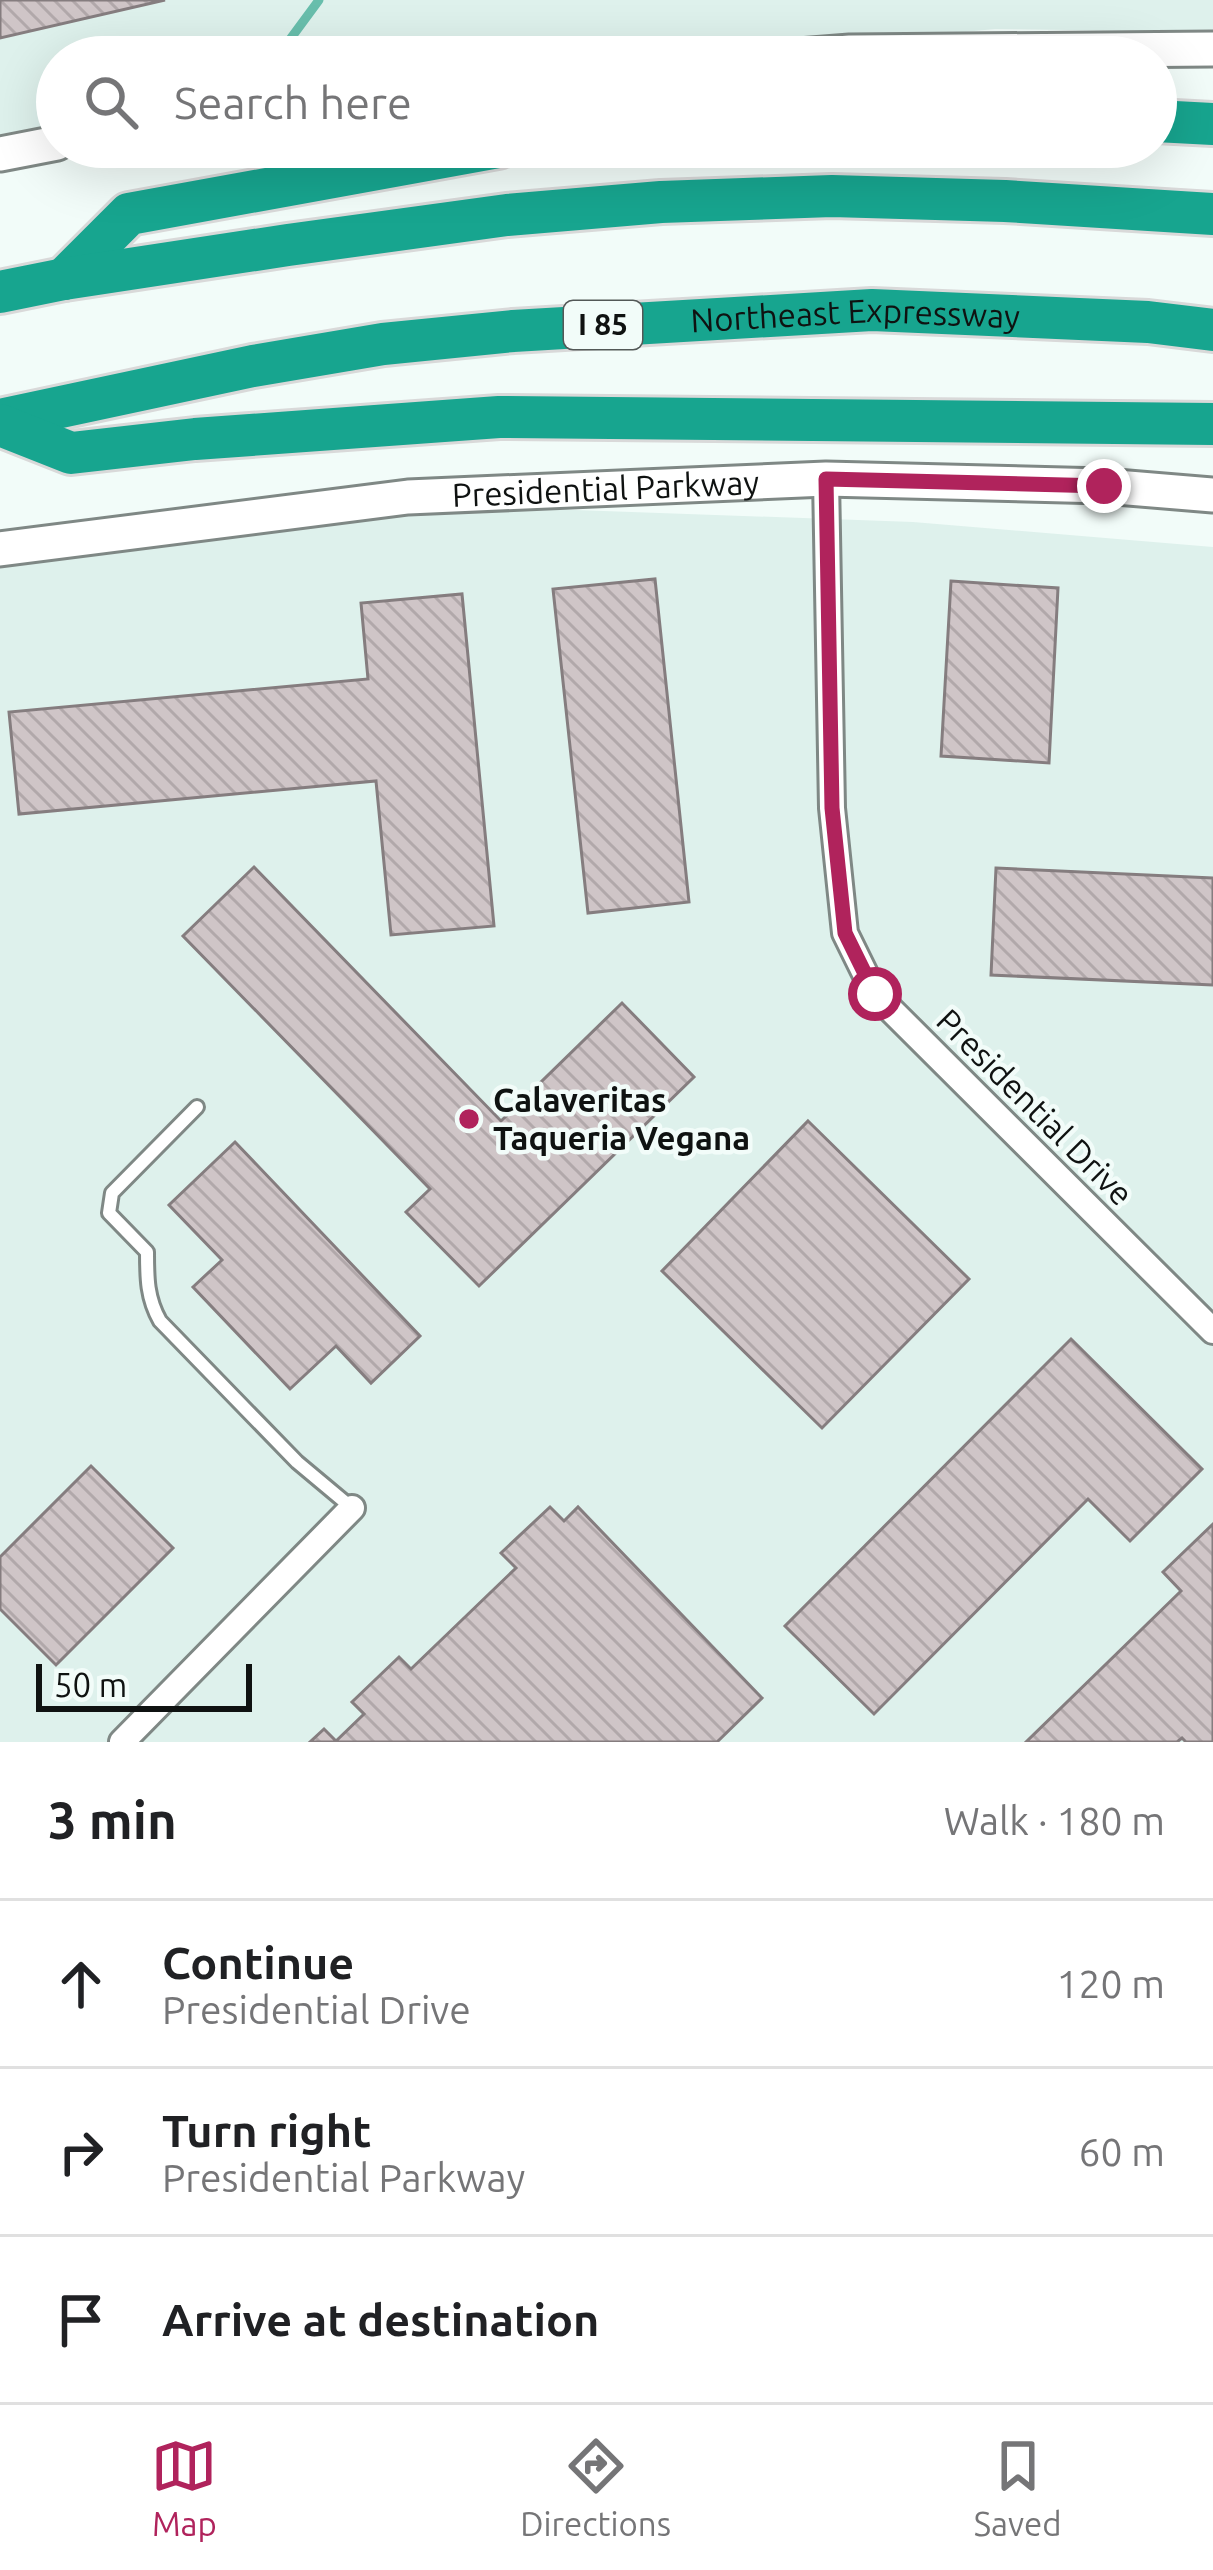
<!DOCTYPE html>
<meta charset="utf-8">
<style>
:root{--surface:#fff;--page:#f6f6f6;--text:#202124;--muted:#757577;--line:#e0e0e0;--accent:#b0235c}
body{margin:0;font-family:Ubuntu,sans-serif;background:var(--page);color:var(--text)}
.scale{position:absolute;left:36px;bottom:30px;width:216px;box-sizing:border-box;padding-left:12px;border:6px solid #0f1211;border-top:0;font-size:33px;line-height:42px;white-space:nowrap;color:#0f1211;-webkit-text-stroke:9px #f2fcf9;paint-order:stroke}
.stop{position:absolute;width:36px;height:36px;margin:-27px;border:9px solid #b0235c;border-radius:50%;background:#fff}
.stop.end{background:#b0235c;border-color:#fff;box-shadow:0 3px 12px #0008}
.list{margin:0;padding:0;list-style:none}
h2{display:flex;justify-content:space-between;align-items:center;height:156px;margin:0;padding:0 48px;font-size:51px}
h2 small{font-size:39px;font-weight:400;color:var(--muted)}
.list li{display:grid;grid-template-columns:78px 1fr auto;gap:36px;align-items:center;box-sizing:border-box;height:168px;padding:0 48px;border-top:3px solid var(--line)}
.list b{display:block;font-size:45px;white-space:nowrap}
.list p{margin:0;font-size:39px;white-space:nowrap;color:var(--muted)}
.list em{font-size:39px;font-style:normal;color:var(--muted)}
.icon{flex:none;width:66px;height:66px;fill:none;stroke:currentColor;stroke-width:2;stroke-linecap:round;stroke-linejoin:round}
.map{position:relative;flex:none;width:1213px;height:1742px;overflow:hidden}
.search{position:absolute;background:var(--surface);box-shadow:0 12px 48px #0002;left:36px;right:36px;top:36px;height:132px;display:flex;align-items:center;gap:30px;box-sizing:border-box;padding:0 42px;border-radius:66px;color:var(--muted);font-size:45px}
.sheet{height:660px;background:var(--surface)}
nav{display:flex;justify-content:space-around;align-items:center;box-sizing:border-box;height:168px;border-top:3px solid var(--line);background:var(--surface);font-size:33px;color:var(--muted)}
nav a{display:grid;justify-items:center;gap:6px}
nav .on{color:var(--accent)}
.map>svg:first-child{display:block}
.built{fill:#def1ec}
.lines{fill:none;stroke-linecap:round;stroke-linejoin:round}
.stream{stroke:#68beac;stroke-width:9}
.building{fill:url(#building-back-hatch);stroke:#857d7f;stroke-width:3}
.lane-casing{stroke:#7f8885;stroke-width:18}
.street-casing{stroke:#7f8885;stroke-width:30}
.secondary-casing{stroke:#7f8885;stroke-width:39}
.highway-casing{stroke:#d9d9d9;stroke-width:48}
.lane{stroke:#fff;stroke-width:12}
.street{stroke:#fff;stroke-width:24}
.secondary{stroke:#fff;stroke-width:33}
.highway{stroke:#17a58f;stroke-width:42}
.route{stroke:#b0235c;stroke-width:15}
.poi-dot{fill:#b0235c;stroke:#f2fcf9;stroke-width:4.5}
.labels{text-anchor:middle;stroke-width:9;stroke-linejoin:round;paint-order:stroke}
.shield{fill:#f2fcf9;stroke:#535857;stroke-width:3}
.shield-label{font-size:30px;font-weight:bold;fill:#0f1211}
.street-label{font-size:33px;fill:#0f1211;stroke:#f2fcf9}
.poi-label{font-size:33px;font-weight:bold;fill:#0f1211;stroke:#f2fcf9;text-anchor:start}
</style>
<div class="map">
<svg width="1213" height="1742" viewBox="0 0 1213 1742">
<defs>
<pattern id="building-back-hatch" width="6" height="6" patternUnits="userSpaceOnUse" patternTransform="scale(3)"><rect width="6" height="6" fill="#cfc5c7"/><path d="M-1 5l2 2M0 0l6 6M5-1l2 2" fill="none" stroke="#b1a8aa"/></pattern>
</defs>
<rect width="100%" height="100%" fill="#f2fcf9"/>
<!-- built -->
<path class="built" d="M 0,0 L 1213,0 L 1213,32 L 995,29 L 701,57 L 57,57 L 57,137 L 0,146 Z
M 295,500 L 913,522 L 1213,547 L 1213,1742 L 0,1742 L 0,550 Z"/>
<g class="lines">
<!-- stream -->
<path class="stream" d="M 277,57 L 319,0"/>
</g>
<!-- building -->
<path class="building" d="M 0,0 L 165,0 L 0,38 Z
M 655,579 L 689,902 L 588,913 L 553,589 Z
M 951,581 L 1058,588 L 1049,763 L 941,756 Z
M 462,594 L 494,926 L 391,935 L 376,781 L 19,814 L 9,712 L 368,679 L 361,603 Z
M 254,867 L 501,1121 L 622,1003 L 694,1077 L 479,1286 L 406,1212 L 430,1189 L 183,936 Z
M 996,868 L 1213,878 L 1213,985 L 991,975 Z
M 808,1121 L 969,1279 L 822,1428 L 662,1271 Z
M 235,1142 L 420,1336 L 371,1383 L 336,1346 L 290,1389 L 193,1287 L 222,1260 L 169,1205 Z
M 1071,1339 L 1202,1469 L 1130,1541 L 1088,1499 L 874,1714 L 785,1626 Z
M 91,1466 L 173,1548 L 56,1665 L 0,1609 L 0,1557 Z
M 550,1507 L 564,1521 L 578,1507 L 762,1698 L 717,1742 L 310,1742 L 324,1729 L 336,1741 L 364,1714 L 352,1702 L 399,1657 L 411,1669 L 516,1568 L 501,1553 Z
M 1213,1524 L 1213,1742 L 1186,1742 L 1182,1738 L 1177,1742 L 1026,1742 L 1181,1591 L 1163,1572 Z"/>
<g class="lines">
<defs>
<path id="lane" d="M 197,1107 L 112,1193 L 109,1213 L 147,1252 C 147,1278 147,1298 160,1321 L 297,1462 L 352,1508"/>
<path id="street" d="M 826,479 L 832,808 L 845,933 L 875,994 L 1213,1331
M 122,1742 L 352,1508"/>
<g id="secondary">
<path d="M 786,57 L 850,52 L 1213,49"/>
<path d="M 0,154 L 57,143"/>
<path id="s1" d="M 0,549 L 408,497 L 826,479 L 1104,486 L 1213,495"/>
</g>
<g id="highway">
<path d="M 1156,121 L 1213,124"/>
<path d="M 64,279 L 129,214 L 498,147"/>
<path d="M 0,292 L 64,279 L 288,245 L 507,215 L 661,202 L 832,196 L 1005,201 L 1213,214"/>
<path id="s2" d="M 0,420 L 253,366 L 383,344 L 513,331 L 872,310 L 1148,322 L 1213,330"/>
<path d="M 0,425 L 71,453 L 195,439 L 499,417 L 1213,424"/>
</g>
</defs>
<!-- lane casing -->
<use href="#lane" class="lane-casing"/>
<!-- street casing -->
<use href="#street" class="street-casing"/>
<!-- secondary casing -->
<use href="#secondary" class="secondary-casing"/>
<!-- highway casing -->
<use href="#highway" class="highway-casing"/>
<!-- lane -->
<use href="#lane" class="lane"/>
<!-- street -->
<use href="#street" class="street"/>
<!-- secondary -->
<use href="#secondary" class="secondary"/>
<!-- highway -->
<use href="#highway" class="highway"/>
</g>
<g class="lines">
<!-- route -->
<path class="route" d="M 875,994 L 845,933 L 832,808 L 826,479 L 1104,486"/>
</g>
<!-- markers -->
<circle class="poi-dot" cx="469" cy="1119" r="12"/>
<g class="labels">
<!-- shield labels -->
<rect class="shield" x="564" y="301" width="78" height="48" rx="9"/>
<g class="shield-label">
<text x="603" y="335">I 85</text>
</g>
<!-- street labels -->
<g class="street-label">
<text dy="12" stroke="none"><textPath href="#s2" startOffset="864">Northeast Expressway</textPath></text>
<text dy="12" stroke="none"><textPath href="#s1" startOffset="609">Presidential Parkway</textPath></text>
<text transform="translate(1035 1107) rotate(45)" y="12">Presidential Drive</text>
</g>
<!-- poi labels -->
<g class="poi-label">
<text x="493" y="1112">Calaveritas<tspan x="493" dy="38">Taqueria Vegana</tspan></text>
</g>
</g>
</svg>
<div class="scale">50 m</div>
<div class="stop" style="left:875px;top:994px"></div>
<div class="stop end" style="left:1104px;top:486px"></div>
<div class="search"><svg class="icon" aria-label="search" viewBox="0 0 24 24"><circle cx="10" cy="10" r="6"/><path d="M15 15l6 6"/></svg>Search here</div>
</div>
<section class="sheet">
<h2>3 min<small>Walk · 180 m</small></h2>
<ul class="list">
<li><svg class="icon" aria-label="ahead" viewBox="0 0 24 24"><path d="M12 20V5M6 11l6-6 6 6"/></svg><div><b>Continue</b><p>Presidential Drive</p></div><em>120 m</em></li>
<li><svg class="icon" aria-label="right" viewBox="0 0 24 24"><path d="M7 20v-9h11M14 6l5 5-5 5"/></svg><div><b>Turn right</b><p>Presidential Parkway</p></div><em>60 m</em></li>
<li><svg class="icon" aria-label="arrive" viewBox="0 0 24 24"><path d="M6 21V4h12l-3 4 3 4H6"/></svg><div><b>Arrive at destination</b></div></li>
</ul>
</section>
<nav>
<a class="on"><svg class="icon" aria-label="map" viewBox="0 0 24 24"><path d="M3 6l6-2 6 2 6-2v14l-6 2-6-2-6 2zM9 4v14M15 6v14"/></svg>Map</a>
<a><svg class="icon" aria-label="directions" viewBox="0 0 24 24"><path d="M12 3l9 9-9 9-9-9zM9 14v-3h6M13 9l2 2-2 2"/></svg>Directions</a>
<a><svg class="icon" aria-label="saved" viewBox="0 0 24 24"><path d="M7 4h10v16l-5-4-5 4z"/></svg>Saved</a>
</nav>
